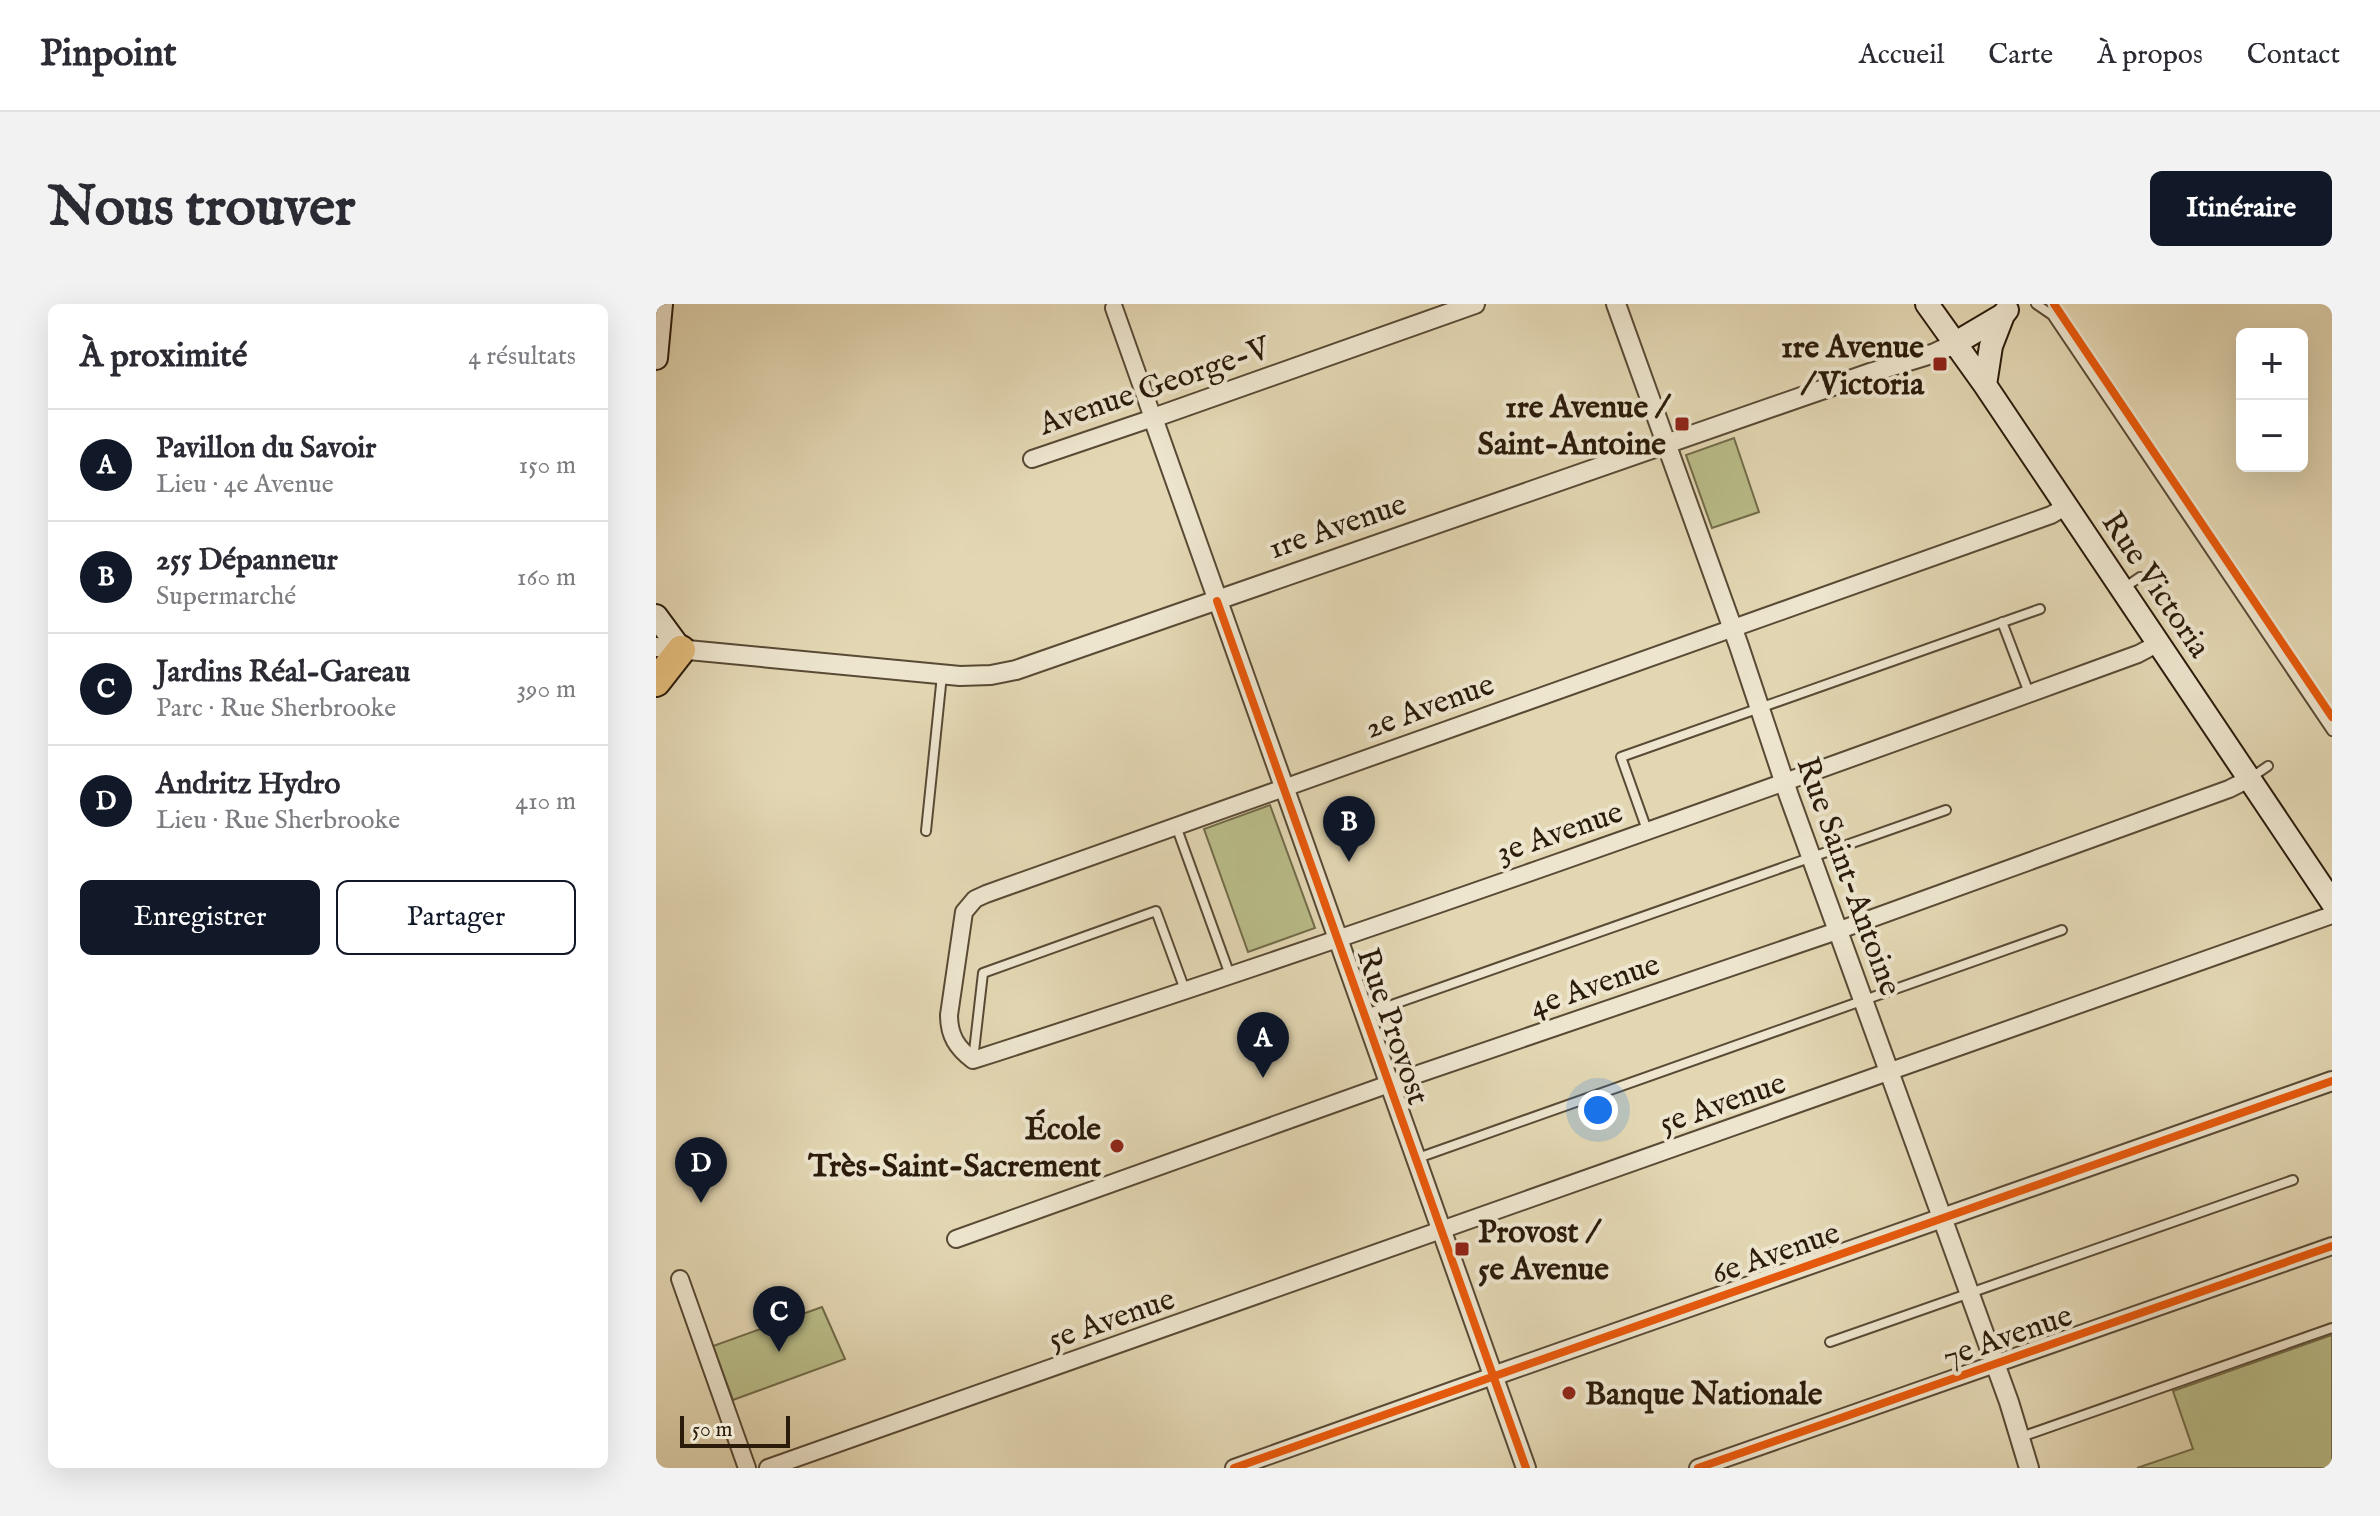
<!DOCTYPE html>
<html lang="fr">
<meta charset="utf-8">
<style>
:root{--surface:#fff;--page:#f2f2f3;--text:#2b2b33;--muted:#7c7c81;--line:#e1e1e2;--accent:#111827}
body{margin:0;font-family:"IM FELL English",serif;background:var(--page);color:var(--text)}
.controls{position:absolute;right:24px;top:24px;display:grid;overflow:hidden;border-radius:12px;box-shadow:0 8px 32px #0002}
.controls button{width:72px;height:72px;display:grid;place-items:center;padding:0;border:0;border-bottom:2px solid var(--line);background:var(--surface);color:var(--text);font:40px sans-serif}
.scale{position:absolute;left:24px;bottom:20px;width:110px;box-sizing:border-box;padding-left:8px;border:4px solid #2b1b0b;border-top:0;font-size:22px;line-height:28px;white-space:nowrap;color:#2b1b0b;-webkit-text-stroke:6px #ede5ce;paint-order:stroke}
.you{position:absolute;left:942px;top:806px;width:28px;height:28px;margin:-20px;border:6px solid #fff;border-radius:50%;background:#1a73e8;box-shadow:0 0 0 12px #1a73e833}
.badge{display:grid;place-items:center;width:52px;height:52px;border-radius:50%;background:var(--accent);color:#fff;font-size:26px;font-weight:700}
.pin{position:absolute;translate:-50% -66px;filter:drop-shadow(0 2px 4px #0008)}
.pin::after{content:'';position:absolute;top:42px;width:28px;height:24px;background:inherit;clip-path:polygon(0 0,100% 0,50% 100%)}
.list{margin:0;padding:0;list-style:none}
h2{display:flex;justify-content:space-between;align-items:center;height:104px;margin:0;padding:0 32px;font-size:34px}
h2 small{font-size:26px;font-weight:400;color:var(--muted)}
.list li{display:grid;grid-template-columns:52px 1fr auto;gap:24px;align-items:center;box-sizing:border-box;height:112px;padding:0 32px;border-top:2px solid var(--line)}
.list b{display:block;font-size:30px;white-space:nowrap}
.list p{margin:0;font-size:26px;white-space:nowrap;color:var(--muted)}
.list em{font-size:26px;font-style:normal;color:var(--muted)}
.actions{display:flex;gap:16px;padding:24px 32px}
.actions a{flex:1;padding:18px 0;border:2px solid var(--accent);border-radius:12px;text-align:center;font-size:28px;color:var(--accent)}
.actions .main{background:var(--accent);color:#fff}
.map{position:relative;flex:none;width:1676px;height:1164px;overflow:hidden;border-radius:12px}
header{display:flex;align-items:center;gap:48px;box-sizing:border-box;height:112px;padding:0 40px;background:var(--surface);border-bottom:2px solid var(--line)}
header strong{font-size:38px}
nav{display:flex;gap:44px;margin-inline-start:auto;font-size:28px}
.intro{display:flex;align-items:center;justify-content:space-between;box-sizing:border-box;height:192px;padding:0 48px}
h1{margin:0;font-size:56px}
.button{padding:20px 36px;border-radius:12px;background:var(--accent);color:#fff;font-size:28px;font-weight:700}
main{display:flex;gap:48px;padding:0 48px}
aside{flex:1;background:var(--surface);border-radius:12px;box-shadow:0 8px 32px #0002}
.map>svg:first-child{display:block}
.green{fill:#b9bd89;stroke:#726c4a;stroke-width:2}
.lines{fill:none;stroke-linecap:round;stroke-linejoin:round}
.service-casing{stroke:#594a35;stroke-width:12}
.minor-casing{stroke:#594a35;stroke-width:20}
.tertiary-casing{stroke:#594a35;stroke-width:22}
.secondary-casing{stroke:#2b1b0b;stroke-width:26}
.motorway-casing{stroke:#2b1b0b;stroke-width:32}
.service{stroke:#ede5ce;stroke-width:8}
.minor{stroke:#ede5ce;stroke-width:16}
.tertiary{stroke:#ede5ce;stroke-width:18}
.secondary{stroke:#ede5ce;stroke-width:22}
.motorway{stroke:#e2bc7a;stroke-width:28}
.cycleway-casing{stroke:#ede5ce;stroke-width:13}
.cycleway{stroke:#e8590c;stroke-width:8}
.poi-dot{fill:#8f2418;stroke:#ede5ce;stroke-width:3}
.labels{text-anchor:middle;stroke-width:8;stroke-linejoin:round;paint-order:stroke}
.poi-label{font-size:32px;font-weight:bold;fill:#2b1b0b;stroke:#ede5ce;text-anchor:end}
.street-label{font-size:32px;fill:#2b1b0b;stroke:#ede5ce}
</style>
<header>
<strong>Pinpoint</strong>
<nav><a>Accueil</a><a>Carte</a><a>À propos</a><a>Contact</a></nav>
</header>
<div class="intro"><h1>Nous trouver</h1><a class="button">Itinéraire</a></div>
<main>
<aside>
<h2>À proximité<small>4 résultats</small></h2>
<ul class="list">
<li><span class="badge">A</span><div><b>Pavillon du Savoir</b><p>Lieu · 4e Avenue</p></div><em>150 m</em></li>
<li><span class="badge">B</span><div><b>255 Dépanneur</b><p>Supermarché</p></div><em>160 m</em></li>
<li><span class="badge">C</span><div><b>Jardins Réal-Gareau</b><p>Parc · Rue Sherbrooke</p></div><em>390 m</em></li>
<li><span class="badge">D</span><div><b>Andritz Hydro</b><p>Lieu · Rue Sherbrooke</p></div><em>410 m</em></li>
</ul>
<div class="actions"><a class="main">Enregistrer</a><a>Partager</a></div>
</aside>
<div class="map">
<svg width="1676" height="1164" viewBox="0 0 1676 1164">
<rect width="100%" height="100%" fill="#e3d7b3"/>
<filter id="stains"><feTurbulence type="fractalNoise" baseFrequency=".0025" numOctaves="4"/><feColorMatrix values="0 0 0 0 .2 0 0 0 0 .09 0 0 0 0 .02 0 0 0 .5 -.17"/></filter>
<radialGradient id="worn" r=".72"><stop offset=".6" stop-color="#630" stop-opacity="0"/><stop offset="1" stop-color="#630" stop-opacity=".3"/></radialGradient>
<!-- green -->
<path class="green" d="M 1078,134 L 1103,208 L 1056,224 L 1030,151 Z
M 614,501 L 659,624 L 592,648 L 548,525 Z
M 166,1003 L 189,1055 L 77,1096 L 57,1042 Z
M 1676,1031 L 1676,1164 L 1481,1164 L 1537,1145 L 1517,1087 Z"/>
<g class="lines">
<defs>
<path id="service" d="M 1380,0 L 1396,11 L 1676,427
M 1468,284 L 1484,273
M 1346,318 L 1373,389
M 1593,475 L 1612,462
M 520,522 L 574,671
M 991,526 L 965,453 L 1384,305
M 270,527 L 286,371
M 710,710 L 1290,506
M 317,756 L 327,669 L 500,607 L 529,686
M 759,855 L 1406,626
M 1174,1038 L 1637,876
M 1365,1133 L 1676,1024"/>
<path id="minor" d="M 376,155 L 497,114 L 458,4
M 1411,202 L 1395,211 L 330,590 L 319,595 L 308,608 L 293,711 C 293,732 301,744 317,756 C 709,630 1096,491 1482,350 L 1503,339
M 300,935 L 733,780 L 1181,627 L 1573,485 L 1593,475
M 24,975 L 91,1164
M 112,1164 L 1676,611
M 578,1164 L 837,1072
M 1042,1164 L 1676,942"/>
<path id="tertiary" d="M 819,0 L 497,114 L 870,1164
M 960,0 L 1083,342 L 1133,492 L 1353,1098 L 1373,1164
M 0,343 L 304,372 L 335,371 L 360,366 L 1217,68 L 1279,49 L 1298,40
M 837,1072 L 1676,777"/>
<path id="secondary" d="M 1271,0 L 1329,81 L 1676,598
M 1298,40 L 1347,11 L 1351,6
M 0,54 L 5,0
M 1329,81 L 1335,42 L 1347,11
M 0,312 L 25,346"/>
<path id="motorway" d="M 0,378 L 25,346"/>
</defs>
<!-- service casing -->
<use href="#service" class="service-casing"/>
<!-- minor casing -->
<use href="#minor" class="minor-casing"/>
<!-- tertiary casing -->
<use href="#tertiary" class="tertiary-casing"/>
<!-- secondary casing -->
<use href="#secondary" class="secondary-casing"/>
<!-- motorway casing -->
<use href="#motorway" class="motorway-casing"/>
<!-- service -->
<use href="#service" class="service"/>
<!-- minor -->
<use href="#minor" class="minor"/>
<!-- tertiary -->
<use href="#tertiary" class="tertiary"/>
<!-- secondary -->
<use href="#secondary" class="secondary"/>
<!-- motorway -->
<use href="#motorway" class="motorway"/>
<defs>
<path id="cycleway" d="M 1398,0 L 1676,413
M 561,297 L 870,1164
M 578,1164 L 1676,777
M 1042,1164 L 1676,942"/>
</defs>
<!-- cycleway casing -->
<use href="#cycleway" class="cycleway-casing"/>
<!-- cycleway -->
<use href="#cycleway" class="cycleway"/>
</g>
<!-- markers -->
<g class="poi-dot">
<rect x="1276" y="52" width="16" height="16" rx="4"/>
<rect x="1018" y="112" width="16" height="16" rx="4"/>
<circle cx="461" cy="842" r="8"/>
<rect x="798" y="937" width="16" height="16" rx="4"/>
<circle cx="913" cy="1089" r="8"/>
</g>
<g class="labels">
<!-- poi labels -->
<g class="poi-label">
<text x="1268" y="53">1re Avenue<tspan x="1268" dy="37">/ Victoria</tspan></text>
<text x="1010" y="113">1re Avenue /<tspan x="1010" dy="37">Saint-Antoine</tspan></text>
<text x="445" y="835">École<tspan x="445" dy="37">Très-Saint-Sacrement</tspan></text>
<text x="822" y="938" text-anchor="start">Provost /<tspan x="822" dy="37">5e Avenue</tspan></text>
<text x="929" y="1100" text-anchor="start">Banque Nationale</text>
</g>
<!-- street labels -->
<g class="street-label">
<text transform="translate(498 81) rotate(-19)" y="11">Avenue George-V</text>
<text transform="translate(681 221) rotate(-19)" y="11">1re Avenue</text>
<text transform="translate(1501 280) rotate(56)" y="11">Rue Victoria</text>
<text transform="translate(773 401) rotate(-20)" y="11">2e Avenue</text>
<text transform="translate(903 527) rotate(-19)" y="11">3e Avenue</text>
<text transform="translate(1194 572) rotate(70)" y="11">Rue Saint-Antoine</text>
<text transform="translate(938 680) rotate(-19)" y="11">4e Avenue</text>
<text transform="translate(738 722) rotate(71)" y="11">Rue Provost</text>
<text transform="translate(1066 798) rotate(-19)" y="11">5e Avenue</text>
<text transform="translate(1119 948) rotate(-19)" y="11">6e Avenue</text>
<text transform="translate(455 1014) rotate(-19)" y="11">5e Avenue</text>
<text transform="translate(1351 1031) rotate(-19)" y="11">7e Avenue</text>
</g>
</g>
<rect width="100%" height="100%" filter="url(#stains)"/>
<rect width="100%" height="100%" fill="url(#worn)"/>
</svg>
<div class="controls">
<button>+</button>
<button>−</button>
</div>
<div class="scale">50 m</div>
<div class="you"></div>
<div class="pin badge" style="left:607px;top:774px">A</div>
<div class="pin badge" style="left:693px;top:558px">B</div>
<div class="pin badge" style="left:123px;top:1048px">C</div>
<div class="pin badge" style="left:45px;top:899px">D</div>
</div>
</main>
